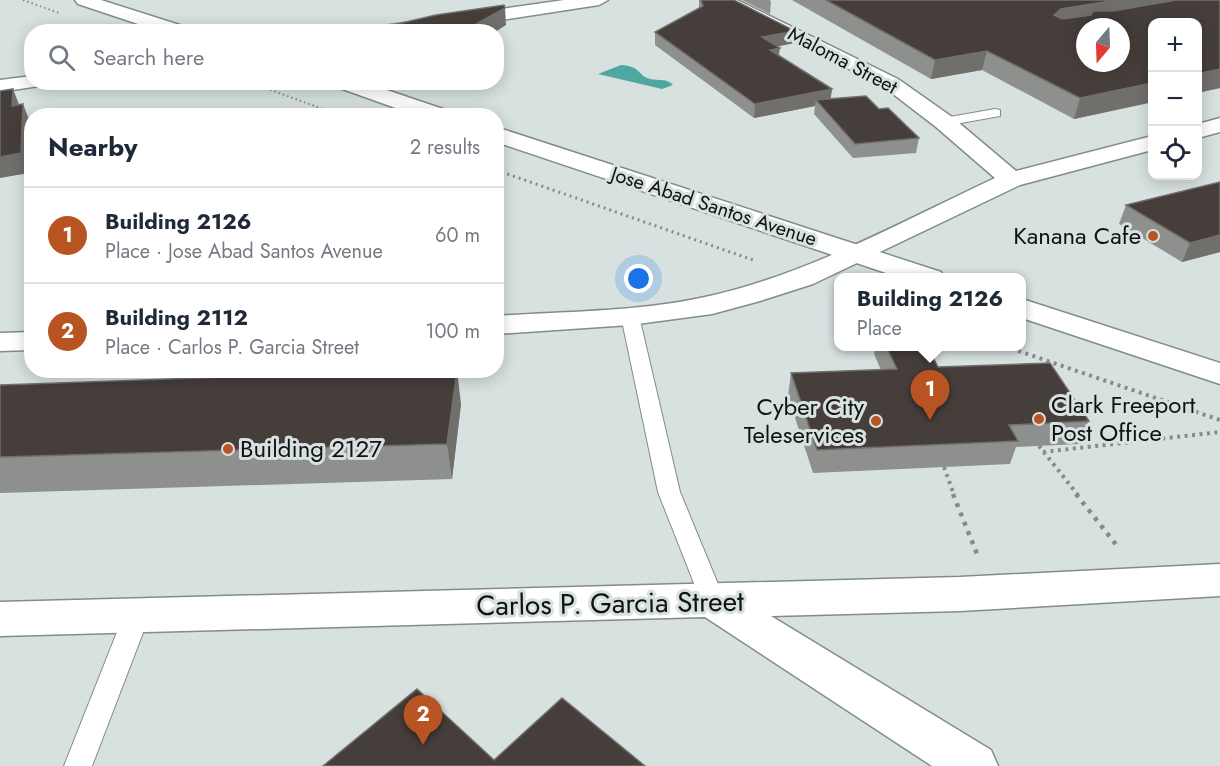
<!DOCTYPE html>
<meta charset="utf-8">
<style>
:root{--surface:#fff;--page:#f2f2f3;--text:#1f2937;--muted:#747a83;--line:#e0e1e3;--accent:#b85322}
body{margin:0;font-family:Jost,sans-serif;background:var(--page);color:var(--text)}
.controls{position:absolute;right:18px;top:18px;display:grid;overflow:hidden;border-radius:12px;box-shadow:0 3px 15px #0003}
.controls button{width:54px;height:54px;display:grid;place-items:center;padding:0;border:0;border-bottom:2px solid var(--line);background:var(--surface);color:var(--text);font:30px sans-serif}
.compass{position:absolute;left:1076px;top:18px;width:54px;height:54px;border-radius:50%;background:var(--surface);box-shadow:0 3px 15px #0003;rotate:199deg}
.you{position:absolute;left:639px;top:279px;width:21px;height:21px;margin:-15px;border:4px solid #fff;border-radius:50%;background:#1a73e8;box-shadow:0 0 0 9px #1a73e833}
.badge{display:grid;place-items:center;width:39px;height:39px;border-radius:50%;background:var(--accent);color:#fff;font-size:20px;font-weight:700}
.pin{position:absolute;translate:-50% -50px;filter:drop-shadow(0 2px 3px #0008)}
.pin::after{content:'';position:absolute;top:32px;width:21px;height:18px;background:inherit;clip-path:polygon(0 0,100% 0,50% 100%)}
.popup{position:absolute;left:834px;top:273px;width:192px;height:78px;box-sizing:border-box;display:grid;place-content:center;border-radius:12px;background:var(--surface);filter:drop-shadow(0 2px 4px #0005);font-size:20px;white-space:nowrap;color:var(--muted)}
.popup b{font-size:22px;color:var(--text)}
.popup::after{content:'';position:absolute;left:50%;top:100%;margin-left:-12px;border:12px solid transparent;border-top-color:var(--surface)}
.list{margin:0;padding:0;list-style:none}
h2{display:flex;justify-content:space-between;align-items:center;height:78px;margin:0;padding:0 24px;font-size:26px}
h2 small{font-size:20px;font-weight:400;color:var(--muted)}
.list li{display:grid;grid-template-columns:39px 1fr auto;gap:18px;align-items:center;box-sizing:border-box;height:96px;padding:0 24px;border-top:2px solid var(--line)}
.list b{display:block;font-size:22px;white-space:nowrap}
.list p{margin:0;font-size:20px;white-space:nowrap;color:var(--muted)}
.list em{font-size:20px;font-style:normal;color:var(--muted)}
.icon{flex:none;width:33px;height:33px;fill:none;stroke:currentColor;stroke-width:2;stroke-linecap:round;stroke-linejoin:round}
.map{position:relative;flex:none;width:1220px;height:766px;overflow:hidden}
.search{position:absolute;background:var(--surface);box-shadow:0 3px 15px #0003;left:24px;top:24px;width:480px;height:66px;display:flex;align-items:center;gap:15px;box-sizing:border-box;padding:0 21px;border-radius:24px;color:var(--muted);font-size:22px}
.panel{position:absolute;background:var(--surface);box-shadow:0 3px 15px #0003;left:24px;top:108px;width:480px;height:270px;border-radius:24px}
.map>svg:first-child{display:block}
.water{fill:#4ea7a0}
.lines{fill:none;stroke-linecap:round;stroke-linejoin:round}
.lane-casing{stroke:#838c8b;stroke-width:2}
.street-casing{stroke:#838c8b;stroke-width:3}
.secondary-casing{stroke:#838c8b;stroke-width:3}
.path-far3{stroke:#848b8a;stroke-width:2;stroke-dasharray:1.5 3;stroke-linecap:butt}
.path-far2{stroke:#848b8a;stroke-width:3;stroke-dasharray:2 4;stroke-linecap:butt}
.path-far1{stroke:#848b8a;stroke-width:4;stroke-dasharray:3 4.5;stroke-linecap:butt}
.path{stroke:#848b8a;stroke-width:4.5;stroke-dasharray:4 6;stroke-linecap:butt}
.lane{fill:#fff;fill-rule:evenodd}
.street{fill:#fff;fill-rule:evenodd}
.secondary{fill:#fff;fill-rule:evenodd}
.wall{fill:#8e908e}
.shaded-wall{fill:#716f6c}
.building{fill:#453e3b;stroke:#716f6c;stroke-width:1.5;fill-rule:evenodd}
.poi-dot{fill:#b85322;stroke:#d7e1e0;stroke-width:2}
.labels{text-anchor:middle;stroke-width:6;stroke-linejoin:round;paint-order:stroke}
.far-street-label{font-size:20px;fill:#0f1212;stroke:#d7e1e0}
.poi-label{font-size:24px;fill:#0f1212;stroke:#d7e1e0;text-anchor:end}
.near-street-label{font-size:28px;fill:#0f1212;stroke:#d7e1e0}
</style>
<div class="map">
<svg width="1220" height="766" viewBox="0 0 1220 766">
<rect width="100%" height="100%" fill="#d7e1e0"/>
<!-- water -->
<path class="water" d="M 621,65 C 641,66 638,76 650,79 C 659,81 667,78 673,85 L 662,89 L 598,74 Z"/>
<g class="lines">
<defs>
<path id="lane" d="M 995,109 L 1000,110 L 1000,116 L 944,126 L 937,122 L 944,118 Z
M 630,311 L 639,316 L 680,492 L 725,601 L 722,608 L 713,611 L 704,608 L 701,601 L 658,492 L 621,316 Z
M 136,607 L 145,610 L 149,617 L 92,766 L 64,766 L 123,617 L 127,610 Z"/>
<path id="street" d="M 564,0 L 608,0 L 599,5 L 424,32 L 375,32 L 384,26 Z
M 714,0 L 737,0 L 898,79 L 952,117 L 1016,171 L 1152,136 L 1152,150 L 1020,185 L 813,284 L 760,301 L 712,314 L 630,325 L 496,334 L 496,316 C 568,311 644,312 714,295 C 812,272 903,221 995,178 L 936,127 L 884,87 Z
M 32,76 L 32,82 L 42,82 L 39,86 L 0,92 L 0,80 Z
M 1220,118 L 1220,132 L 1198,138 L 1198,124 Z
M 32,332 L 32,350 L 0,351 L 0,333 Z
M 1220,564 L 1220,596 L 960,611 L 771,616 L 991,750 L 998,766 L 932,766 L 705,617 L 0,636 L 0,602 L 960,577 Z"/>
<path id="secondary" d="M 75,0 L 101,0 L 189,28 L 191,32 L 162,32 L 78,4 Z
M 331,82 L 363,82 L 449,111 L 452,116 L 418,116 L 334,86 Z
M 496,127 L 941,272 L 945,278 L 901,278 L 496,142 Z
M 1022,299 L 1220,363 L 1220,384 L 1022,318 Z"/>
</defs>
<!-- lane casing -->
<use href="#lane" class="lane-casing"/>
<!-- street casing -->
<use href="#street" class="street-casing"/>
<!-- secondary casing -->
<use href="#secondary" class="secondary-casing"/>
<!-- path-far3 -->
<path class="path-far3" d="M 23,0 L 59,13
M 249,82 L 342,116"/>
<!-- path-far2 -->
<path class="path-far2" d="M 496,170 L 753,260"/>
<!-- path-far1 -->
<path class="path-far1" d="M 1004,346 L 1220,420
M 1039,446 L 1078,495
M 1043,452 L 1220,432
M 944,467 L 954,495"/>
<!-- path -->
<path class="path" d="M 953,494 L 977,554
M 1076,494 L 1118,547"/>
<!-- lane -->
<use href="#lane" class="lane"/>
<!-- street -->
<use href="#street" class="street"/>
<!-- secondary -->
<use href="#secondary" class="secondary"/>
</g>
<!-- wall -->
<path class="wall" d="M 699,0 L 734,0 L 795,31 L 794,43 L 778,46 L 779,56 L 832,89 L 830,99 L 879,109 L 919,138 L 916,153 L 853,158 L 814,114 L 815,106 L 754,118 L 655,45 L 655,32 L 699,9 Z
M 742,0 L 770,0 L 771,2 L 770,14 Z
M 792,0 L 1220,0 L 1220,88 L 1074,119 L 982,70 L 931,79 Z
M 1220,182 L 1220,252 L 1182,262 L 1119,224 L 1126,205 Z
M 876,346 L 927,346 L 938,367 L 1089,421 L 1079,444 L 1016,447 L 1010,464 L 813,473 L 788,396 L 791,373 L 881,370 L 874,354 Z
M 0,385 L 461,404 L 452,479 L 0,493 Z"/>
<!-- shaded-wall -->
<path class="shaded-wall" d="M 1116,0 L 1213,0 L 1056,28 L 1054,15 L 1061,9 Z
M 505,8 L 506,25 L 495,32 L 462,32 Z
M 795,31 L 794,43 L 761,50 L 762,37 Z
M 780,48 L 778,61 L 770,50 Z
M 987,51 L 982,70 L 931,79 L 935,60 Z
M 1220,69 L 1220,88 L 1197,93 L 1197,74 Z
M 1152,83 L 1152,102 L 1074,119 L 1080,98 Z
M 13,89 L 20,107 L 12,106 Z
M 832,89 L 830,103 L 816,100 L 815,106 L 754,118 L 755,104 Z
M 23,104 L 30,122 L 29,173 L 0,178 L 0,157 Z
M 1220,235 L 1220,252 L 1182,262 L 1190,243 Z
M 457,370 L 461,404 L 452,479 L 447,444 Z"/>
<!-- building -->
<path class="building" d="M 701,0 L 734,0 L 795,31 L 762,37 L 780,48 L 770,50 L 832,89 L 755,104 L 655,32 L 703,6 Z
M 826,0 L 1116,0 L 1061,9 L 1054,15 L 1062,19 L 1091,15 L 1093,11 L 1113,11 L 1176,0 L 1220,0 L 1220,69 L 1197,74 L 1197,22 L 1152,22 L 1152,83 L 1080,98 L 987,51 L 935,60 ZM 1085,27 L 1121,27 L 1121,63 L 1085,63 Z
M 504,5 L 505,8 L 462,32 L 363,32 L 436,15 Z
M 13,89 L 12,106 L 23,104 L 21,153 L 0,157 L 0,91 Z
M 866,96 L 879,109 L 888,108 L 919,138 L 855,144 L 816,100 Z
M 1220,182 L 1220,235 L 1190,243 L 1126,205 Z
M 886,346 L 927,346 L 938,367 L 1050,363 L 1089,421 L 1009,425 L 1018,441 L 817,450 L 791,373 L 897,369 Z
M 423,370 L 457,370 L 447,444 L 0,457 L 0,385 Z
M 417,689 L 494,760 L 562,698 L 645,766 L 323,766 Z"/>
<!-- markers -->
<g class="poi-dot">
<circle cx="1153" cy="236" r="6"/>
<circle cx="1039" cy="419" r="6"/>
<circle cx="876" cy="421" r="6"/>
<circle cx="228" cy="449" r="6"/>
</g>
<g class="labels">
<!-- far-street labels -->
<g class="far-street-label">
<text transform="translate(843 60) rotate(28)" y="7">Maloma Street</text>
<text transform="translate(714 206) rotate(18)" y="7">Jose Abad Santos Avenue</text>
</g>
<!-- poi labels -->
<g class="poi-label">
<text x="1141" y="244">Kanana Cafe</text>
<text x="1051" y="413" text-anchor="start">Clark Freeport<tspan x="1051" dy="28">Post Office</tspan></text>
<text x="864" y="415">Cyber City<tspan x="864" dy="28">Teleservices</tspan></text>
<text x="240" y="457" text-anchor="start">Building 2127</text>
</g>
<!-- near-street labels -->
<g class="near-street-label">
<text transform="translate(610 603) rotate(-1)" y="10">Carlos P. Garcia Street</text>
</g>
</g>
</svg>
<div class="controls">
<button>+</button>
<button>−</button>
<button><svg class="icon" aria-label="locate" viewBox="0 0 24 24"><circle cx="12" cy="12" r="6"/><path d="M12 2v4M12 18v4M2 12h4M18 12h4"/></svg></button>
</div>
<svg class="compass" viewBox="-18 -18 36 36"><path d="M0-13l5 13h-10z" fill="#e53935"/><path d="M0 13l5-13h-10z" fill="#747a83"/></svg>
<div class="you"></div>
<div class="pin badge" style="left:930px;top:420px">1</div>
<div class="popup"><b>Building 2126</b>Place</div>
<div class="pin badge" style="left:423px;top:745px">2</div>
<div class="search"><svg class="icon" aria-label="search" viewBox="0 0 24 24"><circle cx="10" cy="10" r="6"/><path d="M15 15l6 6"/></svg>Search here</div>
<section class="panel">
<h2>Nearby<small>2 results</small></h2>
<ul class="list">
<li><span class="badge">1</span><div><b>Building 2126</b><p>Place · Jose Abad Santos Avenue</p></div><em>60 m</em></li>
<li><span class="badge">2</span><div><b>Building 2112</b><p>Place · Carlos P. Garcia Street</p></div><em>100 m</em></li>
</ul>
</section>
</div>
